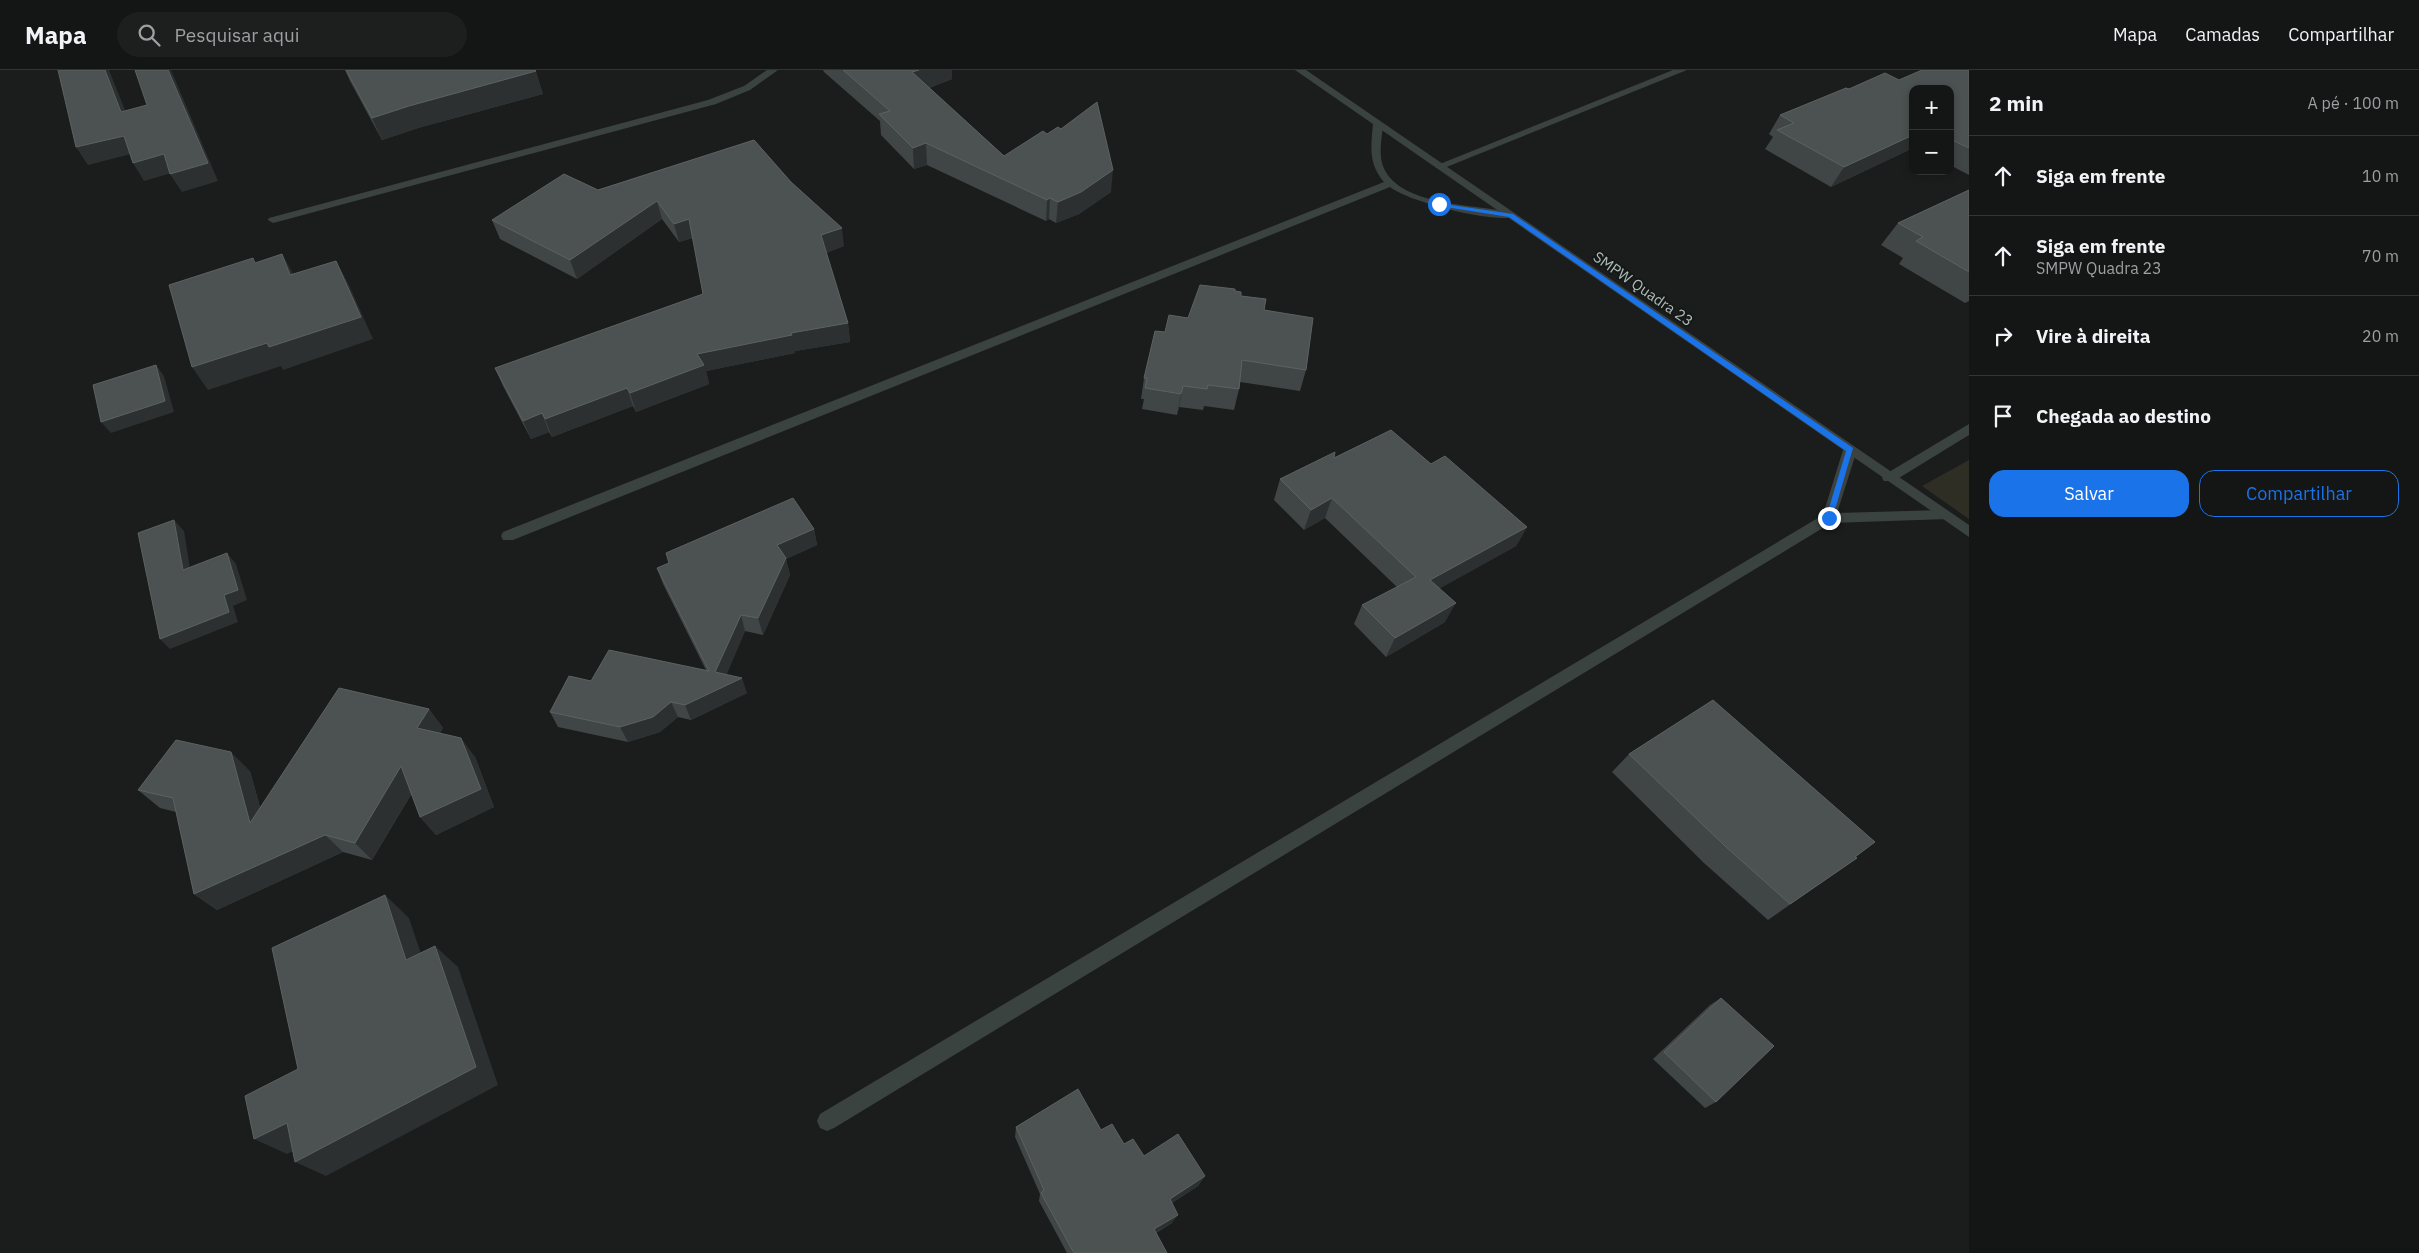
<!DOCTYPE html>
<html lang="pt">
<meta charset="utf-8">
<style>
:root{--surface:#141616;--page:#1d1f1f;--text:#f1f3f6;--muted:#9d9fa1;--line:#333535;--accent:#1a73e8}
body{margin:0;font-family:"IBM Plex Sans",sans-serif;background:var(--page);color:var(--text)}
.controls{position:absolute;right:15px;top:15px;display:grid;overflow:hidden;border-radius:10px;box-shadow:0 2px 8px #0003}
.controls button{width:45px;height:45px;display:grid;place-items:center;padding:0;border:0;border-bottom:1px solid var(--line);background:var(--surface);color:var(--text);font:25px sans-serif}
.stop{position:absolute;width:15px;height:15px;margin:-11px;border:4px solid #1a73e8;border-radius:50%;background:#fff}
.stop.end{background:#1a73e8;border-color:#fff;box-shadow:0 1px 5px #0008}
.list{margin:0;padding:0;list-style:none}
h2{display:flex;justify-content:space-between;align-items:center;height:65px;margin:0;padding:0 20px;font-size:21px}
h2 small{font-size:16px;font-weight:400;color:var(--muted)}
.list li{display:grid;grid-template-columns:32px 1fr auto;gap:15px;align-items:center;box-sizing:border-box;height:80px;padding:0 20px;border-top:1px solid var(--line)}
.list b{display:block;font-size:19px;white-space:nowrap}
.list p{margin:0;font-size:16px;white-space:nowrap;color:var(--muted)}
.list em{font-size:16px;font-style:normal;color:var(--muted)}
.actions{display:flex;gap:10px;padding:15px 20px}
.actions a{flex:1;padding:11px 0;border:1px solid var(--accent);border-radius:15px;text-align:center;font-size:18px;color:var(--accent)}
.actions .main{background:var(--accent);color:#fff}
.icon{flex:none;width:28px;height:28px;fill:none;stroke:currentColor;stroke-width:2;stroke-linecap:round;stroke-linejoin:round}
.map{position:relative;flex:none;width:1969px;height:1183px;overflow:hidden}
header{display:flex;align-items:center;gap:30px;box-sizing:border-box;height:70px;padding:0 25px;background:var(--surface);border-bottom:1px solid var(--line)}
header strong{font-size:24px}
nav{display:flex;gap:28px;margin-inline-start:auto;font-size:18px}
.search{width:350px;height:45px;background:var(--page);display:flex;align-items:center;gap:12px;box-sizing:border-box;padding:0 18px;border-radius:28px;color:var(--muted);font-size:19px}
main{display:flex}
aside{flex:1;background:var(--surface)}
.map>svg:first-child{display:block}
.green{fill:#2e2e24}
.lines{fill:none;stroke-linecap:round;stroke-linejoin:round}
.minor{fill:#3b4341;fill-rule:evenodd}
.tertiary{fill:#3b4341;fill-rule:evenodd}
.wall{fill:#404545}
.shaded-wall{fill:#2c3030}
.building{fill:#4c5251;stroke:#5b6361}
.route{fill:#1a73e8}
.labels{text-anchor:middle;stroke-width:4;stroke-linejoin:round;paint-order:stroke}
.far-street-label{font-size:15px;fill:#adbdb6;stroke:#161818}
</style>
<header>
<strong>Mapa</strong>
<div class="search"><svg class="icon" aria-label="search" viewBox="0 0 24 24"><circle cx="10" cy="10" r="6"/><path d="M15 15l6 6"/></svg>Pesquisar aqui</div>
<nav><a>Mapa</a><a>Camadas</a><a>Compartilhar</a></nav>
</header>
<main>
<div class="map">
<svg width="1969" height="1183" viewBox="0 0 1969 1183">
<rect width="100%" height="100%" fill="#1b1d1d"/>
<!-- green -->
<path class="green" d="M 1969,390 L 1969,449 L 1922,416 Z"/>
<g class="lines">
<!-- minor -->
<path class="minor" d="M 767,0 L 778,0 L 750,20 L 716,34 L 277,152 L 273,153 L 268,150 L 269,148 L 708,30 L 744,16 Z
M 1673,0 L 1687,0 L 1444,98 L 1436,98 L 1435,96 Z
M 1378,51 L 1383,54 C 1382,67 1379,80 1382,93 C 1395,138 1480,134 1515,143 L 1515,147 C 1492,153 1409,132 1390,117 L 513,470 L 503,470 L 501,466 L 503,462 L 1384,112 C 1368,93 1371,77 1373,54 Z
M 1969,354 L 1969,365 L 1894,411 L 1884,411 L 1882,408 L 1884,405 Z
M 1850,375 L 1857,380 L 1837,443 L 1943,440 L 1948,441 L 1950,445 L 1948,449 L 1831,453 L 834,1058 L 827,1061 L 820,1058 L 817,1051 L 820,1044 L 1823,445 L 1843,380 Z"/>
<!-- tertiary -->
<path class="tertiary" d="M 1295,0 L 1306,0 L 1969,455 L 1969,467 Z"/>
</g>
<!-- wall -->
<path class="wall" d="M 345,0 L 535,0 L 543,24 L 418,58 L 382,70 L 350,11 Z
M 823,0 L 952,0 L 952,9 L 929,18 L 1004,86 L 1111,122 L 1079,144 L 1056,153 L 1049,149 L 1046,151 L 927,95 L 914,99 L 881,65 L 880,51 L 824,2 Z
M 1969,0 L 1969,105 L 1950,95 L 1950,19 L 1913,19 L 1913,78 L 1831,117 L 1765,79 L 1773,67 L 1769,64 L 1780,45 L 1849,19 L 1899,10 Z
M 754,70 L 844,176 L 826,183 L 848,253 L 850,272 L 795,281 L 795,283 L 706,301 L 709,314 L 636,342 L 633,336 L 552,367 L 549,362 L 531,369 L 503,316 L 495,298 L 703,224 L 693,168 L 679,172 L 662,149 L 577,209 L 500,169 L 492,150 L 598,120 Z
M 1969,120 L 1969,231 L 1965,233 L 1899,194 L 1903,188 L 1881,175 L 1898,153 Z
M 1235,221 L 1241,226 L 1264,240 L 1306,300 L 1300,321 L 1240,312 L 1239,319 L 1234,340 L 1204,336 L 1203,340 L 1179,337 L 1177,345 L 1142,339 L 1144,329 L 1141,329 L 1144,308 L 1165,262 Z
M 1334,388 L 1431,394 L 1527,457 L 1516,476 L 1440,518 L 1445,552 L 1386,587 L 1354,554 L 1362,535 L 1397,517 L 1325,448 L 1304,460 L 1274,430 L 1280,409 Z
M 814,459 L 817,475 L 786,489 L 790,505 L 763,565 L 745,561 L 726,605 L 747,623 L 691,650 L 678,647 L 660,662 L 628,672 L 558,657 L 550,642 L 706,600 L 663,514 L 657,498 Z
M 429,639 L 443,658 L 440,663 L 475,687 L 494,737 L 436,765 L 420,747 L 412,723 L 372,790 L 343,782 L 217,840 L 194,824 L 176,742 L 160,738 L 138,720 L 250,701 L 260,737 Z
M 1629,684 L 1855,787 L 1857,788 L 1768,850 L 1704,793 L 1612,702 Z
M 1721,928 L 1716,1032 L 1705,1038 L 1653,989 L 1710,935 Z
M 1016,1057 L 1101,1060 L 1144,1086 L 1205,1106 L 1198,1116 L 1172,1133 L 1172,1153 L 1156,1163 L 1167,1183 L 1067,1183 L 1039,1131 L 1040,1124 L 1015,1067 Z"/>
<!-- shaded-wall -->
<path class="shaded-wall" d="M 105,0 L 109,0 L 133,60 L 121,42 Z
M 168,0 L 171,0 L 218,111 L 182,122 L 170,104 Z
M 919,0 L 952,0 L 952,9 L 914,23 L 912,2 Z
M 536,1 L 543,24 L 418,58 L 382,70 L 372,48 L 409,36 Z
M 1913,65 L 1913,78 L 1831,117 L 1844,97 Z
M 124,66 L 135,83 L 88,95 L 76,77 Z
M 926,73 L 927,95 L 914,99 L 913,78 Z
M 164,84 L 175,102 L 144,111 L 133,93 Z
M 1113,100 L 1111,122 L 1079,144 L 1056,153 L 1058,132 Z
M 1050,128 L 1049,149 L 1046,151 L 1047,130 Z
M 657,131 L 662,149 L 577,209 L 570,190 Z
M 689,149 L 693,168 L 679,172 L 674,154 Z
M 842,158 L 844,176 L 823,184 L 821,165 Z
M 282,184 L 295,207 L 290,205 Z
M 336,191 L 348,213 L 373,269 L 283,300 L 281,296 L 208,320 L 192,297 Z
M 848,253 L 850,272 L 795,281 L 795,283 L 706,301 L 709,314 L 636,342 L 630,323 L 697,284 L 791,263 Z
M 156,295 L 164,306 L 174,342 L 111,363 L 101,352 Z
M 1183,316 L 1179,337 L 1177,345 L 1181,324 Z
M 627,318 L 633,336 L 552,367 L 545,349 Z
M 542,343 L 549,362 L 531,369 L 523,351 Z
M 1332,428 L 1325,448 L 1304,460 L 1311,440 Z
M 174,450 L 184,461 L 192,511 L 183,500 Z
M 1527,457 L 1516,476 L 1421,529 L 1430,510 Z
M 814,459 L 817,475 L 786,489 L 790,505 L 763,565 L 758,548 L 777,475 Z
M 227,483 L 236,494 L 247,530 L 233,536 L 238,552 L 170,579 L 160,569 L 224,525 Z
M 1456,533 L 1445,552 L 1386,587 L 1395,568 Z
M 741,545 L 745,561 L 721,618 L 715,602 Z
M 742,608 L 747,623 L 691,650 L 685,635 Z
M 671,632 L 678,647 L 660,662 L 628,672 L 620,657 Z
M 429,639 L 443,658 L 431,677 L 417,658 Z
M 461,668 L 475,687 L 494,737 L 436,765 L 420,747 Z
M 231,682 L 250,701 L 269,770 L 250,753 Z
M 401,696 L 417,714 L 372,790 L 355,773 Z
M 325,765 L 343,782 L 217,840 L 194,824 Z
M 385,825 L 409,848 L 430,911 L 406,890 Z
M 435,876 L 458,897 L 498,1015 L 326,1106 L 295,1092 Z
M 287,1053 L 318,1069 L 287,1084 L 254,1069 Z
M 1205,1106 L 1198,1116 L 1164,1138 L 1170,1129 Z
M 1178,1145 L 1172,1153 L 1148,1167 L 1154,1159 Z"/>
<!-- building -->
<path class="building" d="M 58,0 L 105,0 L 121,42 L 147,35 L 135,0 L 168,0 L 208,93 L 170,104 L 164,84 L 133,93 L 124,66 L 76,77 Z
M 346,0 L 535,0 L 536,1 L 409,36 L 372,48 Z
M 843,0 L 919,0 L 912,2 L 1004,86 L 1043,61 L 1047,64 L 1058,57 L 1061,59 L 1097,32 L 1113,100 L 1081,122 L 1058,132 L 1050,128 L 1047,130 L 926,73 L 913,78 L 879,44 L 890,41 Z
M 1922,0 L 1969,0 L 1969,78 L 1950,69 L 1950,19 L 1913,19 L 1913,65 L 1844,97 L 1777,60 L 1794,53 L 1780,45 L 1846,18 L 1849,19 L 1885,3 L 1899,10 Z
M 754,70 L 791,112 L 842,158 L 821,165 L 848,253 L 791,263 L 792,265 L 697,284 L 704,295 L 630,323 L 627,318 L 545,349 L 542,343 L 523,351 L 495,298 L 703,224 L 689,149 L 674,154 L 657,131 L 570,190 L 492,150 L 564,104 L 598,120 Z
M 1969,120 L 1969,202 L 1916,171 L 1923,167 L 1898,153 Z
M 282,184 L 290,205 L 336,191 L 361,247 L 269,277 L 267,273 L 192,297 L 169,215 L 253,188 L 255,193 Z
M 1200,215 L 1235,219 L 1235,221 L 1241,222 L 1241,226 L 1266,229 L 1264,240 L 1313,248 L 1306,300 L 1242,290 L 1239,319 L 1208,315 L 1207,319 L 1183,316 L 1181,324 L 1145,318 L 1147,308 L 1144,308 L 1155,261 L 1165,262 L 1169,245 L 1188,248 Z
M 156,295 L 165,331 L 101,352 L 93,315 Z
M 1391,360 L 1431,394 L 1445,386 L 1527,457 L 1430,510 L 1456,533 L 1395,568 L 1362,535 L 1416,507 L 1332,428 L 1311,440 L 1280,409 L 1335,382 L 1334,388 Z
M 793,428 L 814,459 L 777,475 L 786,488 L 758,548 L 741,545 L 715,602 L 742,608 L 685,635 L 671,632 L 653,647 L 620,657 L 550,642 L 569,606 L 591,611 L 609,580 L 709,601 L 657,498 L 669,493 L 666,483 Z
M 174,450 L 183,500 L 227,483 L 238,520 L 224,525 L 229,542 L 160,569 L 138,463 Z
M 339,618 L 429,639 L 417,658 L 461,668 L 481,719 L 420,747 L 401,696 L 355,773 L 325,765 L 194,824 L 173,728 L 138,720 L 176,670 L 231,682 L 250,753 Z
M 1713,630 L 1875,772 L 1855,787 L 1857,788 L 1790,834 L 1725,776 L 1629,684 Z
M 385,825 L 406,890 L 435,876 L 476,997 L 295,1092 L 287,1053 L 254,1069 L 245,1026 L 298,999 L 272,878 Z
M 1721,928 L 1774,976 L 1716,1032 L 1664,982 Z
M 1078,1019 L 1101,1060 L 1112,1054 L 1124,1074 L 1133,1069 L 1144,1086 L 1178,1064 L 1205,1106 L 1170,1129 L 1178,1145 L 1154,1159 L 1167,1183 L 1074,1183 L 1041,1123 L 1044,1120 L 1016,1057 Z"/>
<!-- route -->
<path class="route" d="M 1437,133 L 1513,144 L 1853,378 L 1832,450 L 1826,448 L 1846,381 L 1509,147 L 1439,136 Z"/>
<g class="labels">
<!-- far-street labels -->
<g class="far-street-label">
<text transform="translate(1643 219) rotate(35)" y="5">SMPW Quadra 23</text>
</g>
</g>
</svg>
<div class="controls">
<button>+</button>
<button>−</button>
</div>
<div class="stop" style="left:1439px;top:134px"></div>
<div class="stop end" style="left:1829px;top:448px"></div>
</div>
<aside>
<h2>2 min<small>A pé · 100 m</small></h2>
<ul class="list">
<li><svg class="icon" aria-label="ahead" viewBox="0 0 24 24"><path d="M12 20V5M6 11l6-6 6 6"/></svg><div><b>Siga em frente</b></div><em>10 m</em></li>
<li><svg class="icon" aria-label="ahead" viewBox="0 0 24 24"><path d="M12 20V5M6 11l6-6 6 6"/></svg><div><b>Siga em frente</b><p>SMPW Quadra 23</p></div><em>70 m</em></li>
<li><svg class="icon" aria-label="right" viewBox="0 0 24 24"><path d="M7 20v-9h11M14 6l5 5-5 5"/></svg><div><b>Vire à direita</b></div><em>20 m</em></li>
<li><svg class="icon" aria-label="arrive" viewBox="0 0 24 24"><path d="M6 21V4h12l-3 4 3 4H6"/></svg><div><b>Chegada ao destino</b></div></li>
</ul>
<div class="actions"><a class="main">Salvar</a><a>Compartilhar</a></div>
</aside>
</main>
